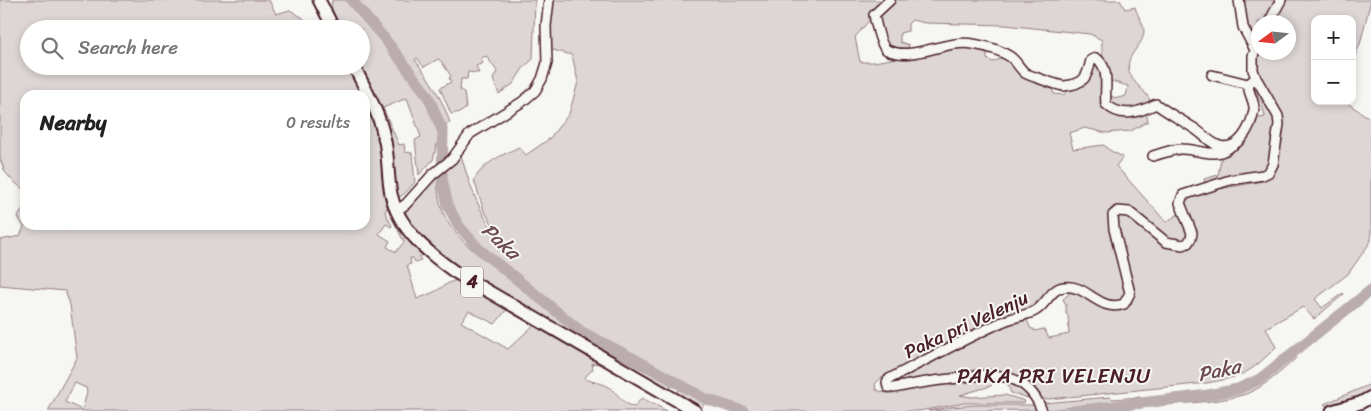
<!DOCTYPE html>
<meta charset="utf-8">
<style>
:root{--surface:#fff;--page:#f6f6f6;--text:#222;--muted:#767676;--line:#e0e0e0}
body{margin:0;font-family:Sriracha,sans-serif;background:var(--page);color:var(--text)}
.controls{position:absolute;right:15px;top:15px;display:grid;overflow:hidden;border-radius:10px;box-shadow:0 2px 8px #0003}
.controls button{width:45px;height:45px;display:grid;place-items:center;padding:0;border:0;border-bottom:1px solid var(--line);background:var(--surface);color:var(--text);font:25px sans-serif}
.compass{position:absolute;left:1251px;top:15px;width:45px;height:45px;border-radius:50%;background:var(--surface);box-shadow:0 2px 8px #0003;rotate:255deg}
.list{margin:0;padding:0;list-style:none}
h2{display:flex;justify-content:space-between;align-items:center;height:65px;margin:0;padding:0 20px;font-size:21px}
h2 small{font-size:16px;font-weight:400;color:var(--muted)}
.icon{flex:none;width:28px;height:28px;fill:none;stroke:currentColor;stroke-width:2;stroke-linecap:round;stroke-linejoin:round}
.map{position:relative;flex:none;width:1371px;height:411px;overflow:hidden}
.search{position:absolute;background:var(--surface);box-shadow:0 2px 8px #0003;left:20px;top:20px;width:350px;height:55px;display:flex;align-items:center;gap:12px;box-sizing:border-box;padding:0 18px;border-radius:28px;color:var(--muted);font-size:19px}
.panel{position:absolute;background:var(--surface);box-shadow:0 2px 8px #0003;left:20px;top:90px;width:350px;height:140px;border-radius:15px}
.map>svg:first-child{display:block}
.green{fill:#ddd6d5;stroke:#947a80;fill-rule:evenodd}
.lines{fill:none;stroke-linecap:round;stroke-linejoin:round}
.river{stroke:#bbadae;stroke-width:11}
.minor-casing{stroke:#4a1f2b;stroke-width:12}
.major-casing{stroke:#4a1f2b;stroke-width:15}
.minor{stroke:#f6f6f2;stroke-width:9}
.major{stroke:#f6f6f2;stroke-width:11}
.labels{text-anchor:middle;stroke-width:4;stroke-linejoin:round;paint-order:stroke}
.shield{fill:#f6f6f2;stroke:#7e6067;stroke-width:1}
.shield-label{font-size:18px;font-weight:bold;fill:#4a1f2b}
.street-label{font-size:19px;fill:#4a1f2b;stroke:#f6f6f2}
.water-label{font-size:20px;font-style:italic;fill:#6c4a52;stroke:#f6f6f2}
.quarter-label{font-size:21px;letter-spacing:1px;fill:#4a1f2b;stroke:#f6f6f2}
</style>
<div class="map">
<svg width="1371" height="411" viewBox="0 0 1371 411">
<rect width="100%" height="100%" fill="#f6f6f2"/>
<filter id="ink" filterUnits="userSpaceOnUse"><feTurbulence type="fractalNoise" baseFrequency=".02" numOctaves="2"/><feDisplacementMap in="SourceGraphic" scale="10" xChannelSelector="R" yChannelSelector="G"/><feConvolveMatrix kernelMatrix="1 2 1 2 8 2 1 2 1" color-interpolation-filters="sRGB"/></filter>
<g filter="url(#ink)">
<!-- green -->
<path class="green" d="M 0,0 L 269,0 L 276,14 L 290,10 L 303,18 L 311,29 L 29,29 L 29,66 L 349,66 L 364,95 L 25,95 L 25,191 L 11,179 L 5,172 L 0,159 Z
M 332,0 L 348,0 L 381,37 L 419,88 L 435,118 L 440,132 L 433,160 L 419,175 L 415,140 L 421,137 L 407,98 L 383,108 L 399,145 L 404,144 L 405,152 L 412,153 L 415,182 L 404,194 L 396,199 L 372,93 L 368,79 L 360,66 L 361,29 L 339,29 L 331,6 Z
M 355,0 L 535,0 L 533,59 L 524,67 L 513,84 L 499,94 L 493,79 L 497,71 L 486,56 L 481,58 L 483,63 L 476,66 L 479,73 L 468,72 L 467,79 L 461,79 L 460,90 L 464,92 L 466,108 L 461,112 L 451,114 L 440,88 L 451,82 L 449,78 L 451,76 L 441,61 L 438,59 L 424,67 L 417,58 L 415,60 C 430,79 443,100 450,123 L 445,125 C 431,93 411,64 389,37 C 378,24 365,13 355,0 Z
M 551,0 L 887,0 L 855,37 L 860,62 L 874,62 L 965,46 L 987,50 L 987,59 L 993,62 L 1002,58 L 1012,61 L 1051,86 L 1054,94 L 1064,95 L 1068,88 L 1085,84 L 1094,61 L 1101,67 C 1102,75 1105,86 1103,95 C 1103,97 1100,99 1100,102 C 1099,119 1137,113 1146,112 L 1148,121 L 1131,131 L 1106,133 L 1085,128 L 1069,133 L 1073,149 L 1104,145 L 1109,150 L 1123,157 L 1116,166 L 1166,222 L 1180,213 L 1189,234 L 1188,239 L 1175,243 C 1158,231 1135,207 1114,206 L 1109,211 C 1109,237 1133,281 1123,302 L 1112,304 L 1073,285 L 1058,283 L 1053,287 L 1036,308 L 997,319 L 881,378 L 875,384 L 876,390 L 886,393 L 901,390 L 993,376 L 1018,385 L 1032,399 L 1011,393 L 1007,383 L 994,381 L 991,386 L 960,395 L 971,397 L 1005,395 L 1025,401 L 1024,403 L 965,403 L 919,411 L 752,411 L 728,402 L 710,398 L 657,367 L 609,344 L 586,330 L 512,269 L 475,244 L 476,240 C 460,227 451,208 447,188 C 446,181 447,174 445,167 L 461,155 C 470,187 481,218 503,244 L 504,242 L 484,211 L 474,180 C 483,163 502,155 519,147 L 526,155 L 549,139 L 569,114 L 578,82 L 572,55 L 549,49 Z
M 893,0 L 1120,0 L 1125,9 L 1135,7 C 1137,16 1144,22 1144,32 C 1143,47 1125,54 1129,71 C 1132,84 1147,90 1151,103 L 1140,109 L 1113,108 L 1108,96 L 1118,98 L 1126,96 L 1128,86 L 1111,81 C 1105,67 1101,56 1102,40 L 1090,34 L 1005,25 L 925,23 L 912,20 L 908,24 L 908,31 L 900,33 L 900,42 L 909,45 L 908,48 L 887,49 L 877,16 Z
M 1240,0 L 1278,0 L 1267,22 L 1258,22 L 1258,38 L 1255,46 L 1249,36 Z
M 1283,0 L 1371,0 L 1360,44 L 1352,62 L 1352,19 L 1315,19 L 1315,101 L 1344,101 L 1371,119 L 1371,241 L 1348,274 L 1315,299 L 1322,308 L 1343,293 L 1344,294 L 1314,319 L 1303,307 L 1266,328 L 1276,347 C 1249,374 1244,376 1207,383 L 1049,399 L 1041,399 L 1013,376 L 891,384 L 890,381 L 999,327 L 1026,318 L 1031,329 L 1034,329 L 1035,331 L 1044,329 L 1049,338 L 1069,334 L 1068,315 L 1066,314 L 1066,305 L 1063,299 L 1073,290 C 1091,300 1111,317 1131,305 L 1134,296 L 1115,219 L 1115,214 C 1120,215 1127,214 1131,217 C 1151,229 1165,257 1192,246 C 1198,229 1194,223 1183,210 L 1186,195 L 1263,181 L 1269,177 L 1275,170 L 1281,132 L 1254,66 L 1258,52 L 1288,52 L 1288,22 L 1272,22 Z
M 1258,87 L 1277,119 L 1271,163 L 1267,170 L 1206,186 L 1204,179 L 1218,175 L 1222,155 L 1253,119 L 1265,117 L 1262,104 L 1255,90 Z
M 365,97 L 381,137 L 389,203 L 385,212 L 392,226 L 391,227 L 386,224 L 379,234 L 390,241 L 387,247 L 396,252 L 404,242 L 391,216 L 393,214 L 425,253 L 419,257 L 421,260 L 415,262 L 413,258 L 410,258 L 411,264 L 407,265 L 417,299 C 423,296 431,294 436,291 C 444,286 449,281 459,280 L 508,308 L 495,324 L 469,311 L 461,322 L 508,349 L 536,323 L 605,365 L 592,363 L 593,369 L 585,377 L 585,379 C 593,382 603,383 609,387 C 620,395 621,403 634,407 L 642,398 L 667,411 L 48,411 L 77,358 L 70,305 L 65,291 L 0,285 L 0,240 L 20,236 L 24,227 L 18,217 L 25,205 L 25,225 L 61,225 L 63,230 L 83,225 L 365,225 ZM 75,383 L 86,388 L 87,393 L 82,410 L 65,402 Z
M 437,173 C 438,194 438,205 449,224 C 466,250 494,265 518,283 C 540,298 558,319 579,334 C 608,354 641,368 673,385 L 669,391 L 437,255 L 406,219 L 406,208 Z
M 1295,355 L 1296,358 C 1282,371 1264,387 1246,394 C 1224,401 1200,402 1177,404 C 1147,407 1118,411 1088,411 L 1187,400 L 1236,393 L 1256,384 Z
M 1371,384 L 1371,393 L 1328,408 L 1324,404 Z
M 680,388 L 705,403 L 700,410 L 675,395 Z
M 1110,397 L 1113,399 L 1140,397 L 1143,400 L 1047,410 L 1044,403 Z
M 975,405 L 1036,405 L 1038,410 L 928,411 L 952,407 Z"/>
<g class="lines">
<!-- river -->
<path class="river" d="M 351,0 L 384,38 L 428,96 L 443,132 L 442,179 L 448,206 L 459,226 L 479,249 L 582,332 L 638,361 L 706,399 L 743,411
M 1073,411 L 1208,395 L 1238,389 L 1260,379 L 1371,290"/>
<defs>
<path id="minor" d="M 890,0 L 874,15 C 876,23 880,46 887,50 C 914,62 945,39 973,44 C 985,46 1000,50 1009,56 C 1016,60 1019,68 1025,73 C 1028,75 1060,86 1064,86 C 1084,84 1087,78 1091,60 L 1096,58 C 1111,68 1104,89 1106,104 C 1121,119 1140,112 1156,104 C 1168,113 1180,119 1192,127 C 1201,132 1208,141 1217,145 C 1238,154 1251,127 1254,110 C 1255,101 1248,94 1248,84 L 1256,78
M 1239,0 L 1243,27 L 1255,50
M 1269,22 L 1281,0
M 1212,75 L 1248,84
M 1153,156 C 1162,153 1171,150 1180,149 C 1198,148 1214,160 1230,147
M 396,211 L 406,204 L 432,175 L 452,159 L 470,134 L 522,102 L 535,91 L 542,79 L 547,63 L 546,26 L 549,0
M 1042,411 C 1026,368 988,373 951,379 C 931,381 913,384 894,388 L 888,387 L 887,382 L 889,379 C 926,360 964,339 1002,322 C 1012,317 1025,316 1035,311 C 1046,305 1051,288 1064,287 C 1086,283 1099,313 1124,304 L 1130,293 L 1114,229 L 1113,215 L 1118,211 L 1129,212 L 1166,242 L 1183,245 L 1188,243 L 1191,238 L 1192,233 L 1180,203 L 1183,195 L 1230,180 L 1263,175 L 1269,172 L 1273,164 L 1279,124 L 1278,116 L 1256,78 L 1253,70 L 1253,56 L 1258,43"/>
<path id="major" d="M 319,0 L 334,29
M 354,66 C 365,89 379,112 384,137 C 389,155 387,175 391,194 C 398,228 428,253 455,272 L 695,411
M 1332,411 L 1360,403 L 1371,397"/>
</defs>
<!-- minor casing -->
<use href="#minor" class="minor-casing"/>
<!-- major casing -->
<use href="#major" class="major-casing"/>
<!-- minor -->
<use href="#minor" class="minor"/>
<!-- major -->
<use href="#major" class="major"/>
</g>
</g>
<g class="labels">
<!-- shield labels -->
<rect class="shield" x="461" y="266.5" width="22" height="31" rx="4"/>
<g class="shield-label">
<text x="472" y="288">4</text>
</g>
<!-- street labels -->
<g class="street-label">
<text transform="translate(966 324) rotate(-25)" y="7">Paka pri Velenju</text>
</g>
<!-- water labels -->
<g class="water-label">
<text transform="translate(501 241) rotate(42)" y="7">Paka</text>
<text transform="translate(1219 370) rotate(-12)" y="7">Paka</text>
</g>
<!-- quarter labels -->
<g class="quarter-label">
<text x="1054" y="383">PAKA PRI VELENJU</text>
</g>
</g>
</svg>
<div class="controls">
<button>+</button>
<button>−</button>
</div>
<svg class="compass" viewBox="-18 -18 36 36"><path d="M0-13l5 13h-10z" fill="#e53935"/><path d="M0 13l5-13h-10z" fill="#767676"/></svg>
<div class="search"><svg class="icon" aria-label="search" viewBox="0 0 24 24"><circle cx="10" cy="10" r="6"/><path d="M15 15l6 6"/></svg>Search here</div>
<section class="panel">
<h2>Nearby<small>0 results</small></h2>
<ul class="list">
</ul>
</section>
</div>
